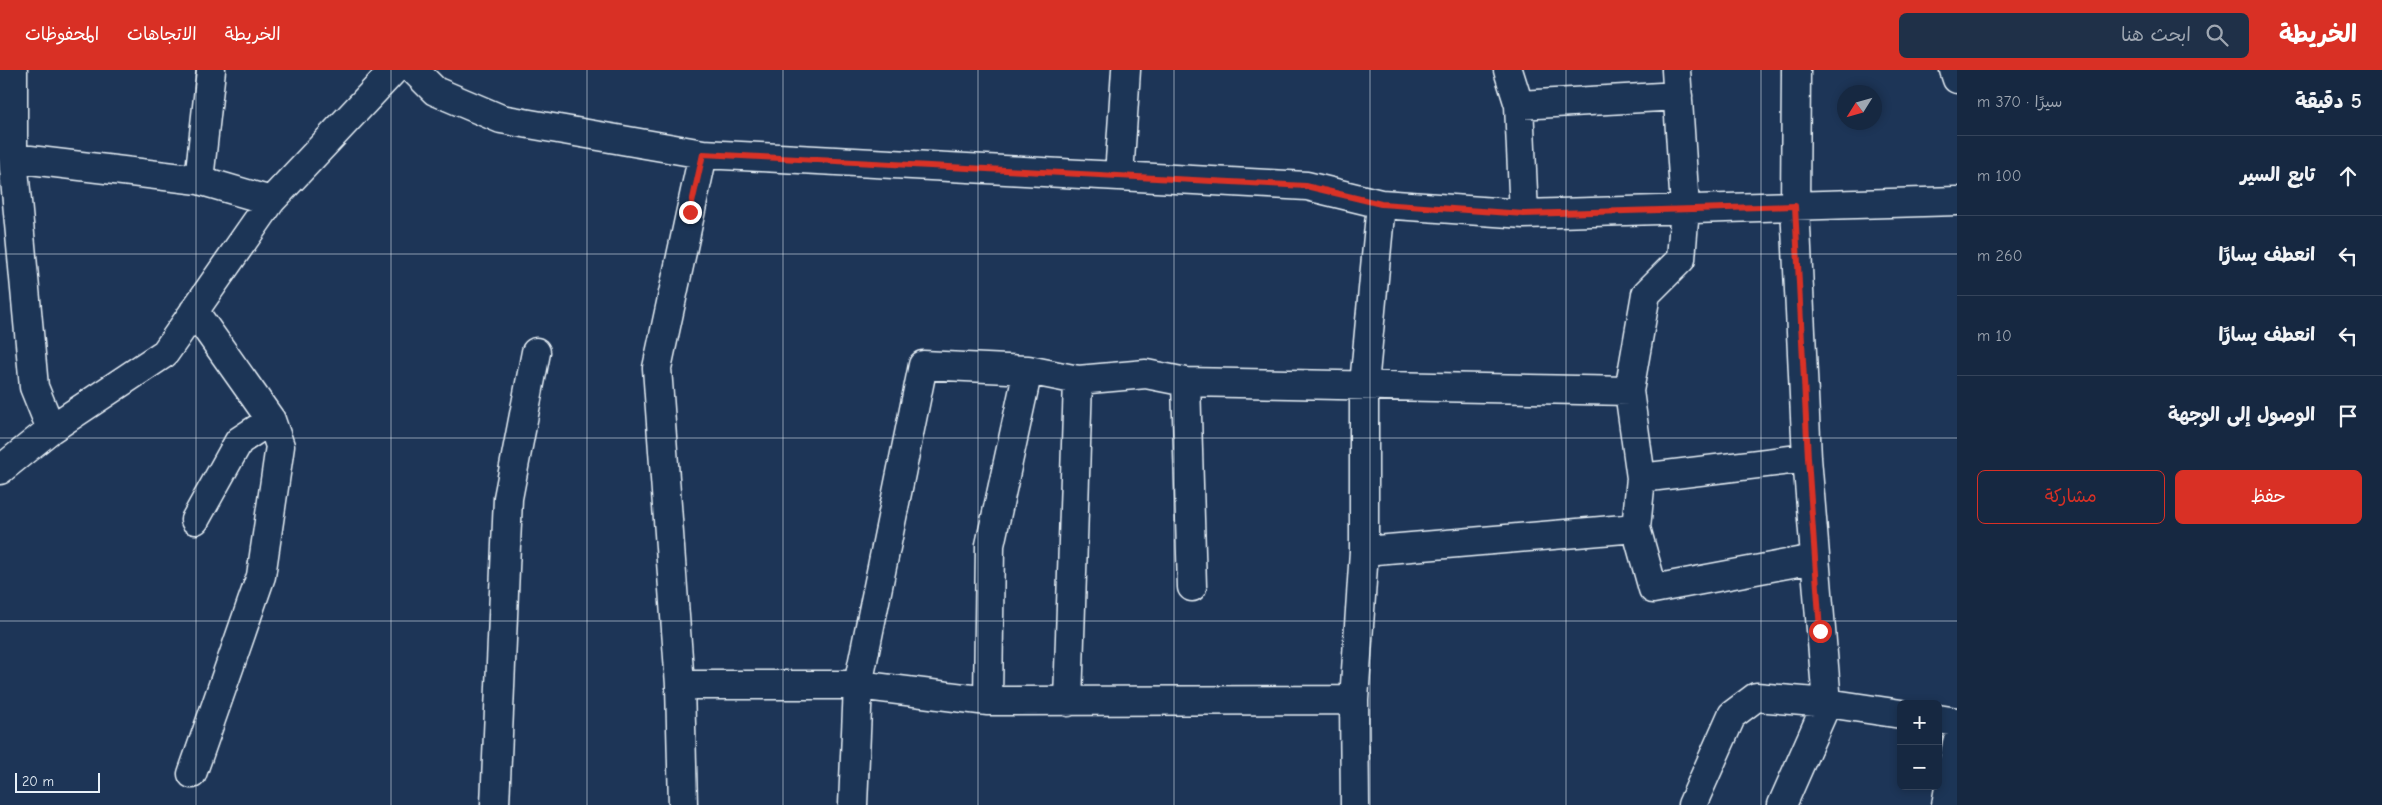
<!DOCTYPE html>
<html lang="ar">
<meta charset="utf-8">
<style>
:root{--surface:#162841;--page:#1f3048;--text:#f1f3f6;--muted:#9ea6b1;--line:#35445a;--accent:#d93025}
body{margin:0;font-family:"Comic Neue","Playpen Sans Arabic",sans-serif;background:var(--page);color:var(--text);direction:rtl}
.controls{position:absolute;right:15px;bottom:15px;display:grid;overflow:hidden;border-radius:8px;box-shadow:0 2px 8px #0003}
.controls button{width:45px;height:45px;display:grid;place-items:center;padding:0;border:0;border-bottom:1px solid var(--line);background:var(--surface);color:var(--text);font:25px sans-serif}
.compass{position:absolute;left:1837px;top:15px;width:45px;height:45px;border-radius:50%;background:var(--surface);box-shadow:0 2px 8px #0003;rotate:233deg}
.scale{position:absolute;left:15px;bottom:12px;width:85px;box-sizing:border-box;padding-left:5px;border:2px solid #e8f1f8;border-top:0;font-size:14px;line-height:18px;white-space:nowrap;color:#e8f1f8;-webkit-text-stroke:4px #1d3557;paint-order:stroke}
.stop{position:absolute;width:15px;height:15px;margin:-11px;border:4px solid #d93025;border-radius:50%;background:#fff}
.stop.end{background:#d93025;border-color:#fff;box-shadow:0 1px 5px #0008}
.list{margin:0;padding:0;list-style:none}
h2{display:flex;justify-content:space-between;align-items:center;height:65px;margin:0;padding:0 20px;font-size:21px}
h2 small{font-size:16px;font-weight:400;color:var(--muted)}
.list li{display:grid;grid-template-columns:32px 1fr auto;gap:15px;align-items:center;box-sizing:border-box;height:80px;padding:0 20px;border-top:1px solid var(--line)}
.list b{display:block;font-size:19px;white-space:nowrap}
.list em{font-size:16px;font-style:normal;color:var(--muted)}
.actions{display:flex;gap:10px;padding:15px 20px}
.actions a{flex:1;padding:11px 0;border:1px solid var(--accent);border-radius:8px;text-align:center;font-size:18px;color:var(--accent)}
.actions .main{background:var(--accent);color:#fff}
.icon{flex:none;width:28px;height:28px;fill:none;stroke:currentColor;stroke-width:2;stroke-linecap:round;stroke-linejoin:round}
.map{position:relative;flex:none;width:1957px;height:735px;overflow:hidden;direction:ltr}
header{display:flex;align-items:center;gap:30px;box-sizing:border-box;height:70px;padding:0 25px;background:var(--accent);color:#fff}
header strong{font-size:24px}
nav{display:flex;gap:28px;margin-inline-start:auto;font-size:18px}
.search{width:350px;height:45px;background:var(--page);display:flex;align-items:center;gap:12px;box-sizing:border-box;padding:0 18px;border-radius:8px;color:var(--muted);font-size:19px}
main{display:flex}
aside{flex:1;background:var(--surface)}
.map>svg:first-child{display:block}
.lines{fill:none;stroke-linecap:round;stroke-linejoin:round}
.minor-casing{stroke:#e8f1f8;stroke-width:31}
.minor{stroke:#1d3557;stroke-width:28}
.route{stroke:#d93025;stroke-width:6}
.grid{fill:none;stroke:#e8f1f8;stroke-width:1;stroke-opacity:0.55}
</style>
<header>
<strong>الخريطة</strong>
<div class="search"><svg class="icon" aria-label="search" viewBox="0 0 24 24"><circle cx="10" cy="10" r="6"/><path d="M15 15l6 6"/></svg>ابحث هنا</div>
<nav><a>الخريطة</a><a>الاتجاهات</a><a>المحفوظات</a></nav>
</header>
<main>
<aside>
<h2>5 دقيقة<small>سيرًا · 370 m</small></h2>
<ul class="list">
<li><svg class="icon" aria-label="ahead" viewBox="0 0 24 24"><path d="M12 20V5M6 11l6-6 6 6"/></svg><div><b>تابع السير</b></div><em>100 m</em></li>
<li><svg class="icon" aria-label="left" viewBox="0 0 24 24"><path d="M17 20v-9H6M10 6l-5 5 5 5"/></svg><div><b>انعطف يسارًا</b></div><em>260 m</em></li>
<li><svg class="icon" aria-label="left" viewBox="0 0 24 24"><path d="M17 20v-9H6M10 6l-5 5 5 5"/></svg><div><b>انعطف يسارًا</b></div><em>10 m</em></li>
<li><svg class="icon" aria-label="arrive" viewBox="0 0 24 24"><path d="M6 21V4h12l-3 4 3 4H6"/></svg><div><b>الوصول إلى الوجهة</b></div></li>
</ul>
<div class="actions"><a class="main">حفظ</a><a>مشاركة</a></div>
</aside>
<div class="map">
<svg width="1957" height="735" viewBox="0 0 1957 735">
<rect width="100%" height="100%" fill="#1d3557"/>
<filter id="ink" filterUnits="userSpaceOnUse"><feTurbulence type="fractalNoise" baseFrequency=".02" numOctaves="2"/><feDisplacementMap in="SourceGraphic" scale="10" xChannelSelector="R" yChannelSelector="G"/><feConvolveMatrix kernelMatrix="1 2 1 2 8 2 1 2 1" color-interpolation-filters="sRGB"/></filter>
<g filter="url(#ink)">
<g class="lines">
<defs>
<path id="minor" d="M 13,0 L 13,88 L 34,317 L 51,359
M 414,0 L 435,21 L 501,49 L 703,84 L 1307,116 L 1381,134 L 1524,144 L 1957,131
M 1508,0 L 1519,35 L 1524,144
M 1676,0 L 1685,138 L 1681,189 L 1646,224 L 1629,321 L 1641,408 L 1636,458 L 1653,519 L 1814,489
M 1954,0 L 1957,9
M 1519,35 L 1678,26
M 13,88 L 199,110 L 271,131
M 1119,106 L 1126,0
M 199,110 L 211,0
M 1186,312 L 1192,517
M 0,400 L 51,359 L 165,283 L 271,131 L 394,0
M 1641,408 L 1807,388
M 195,450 L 239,371 L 271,350
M 1364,481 L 1636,458
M 680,615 L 858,615 L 988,631 L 1354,630
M 988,631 L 990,475 L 1028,300
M 1068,632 L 1078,310
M 1938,649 L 1957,652
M 192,704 L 261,506 L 280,376 L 271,350 L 194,241
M 495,735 L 508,428 L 536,282
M 683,735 L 680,615 L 657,298 L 703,84
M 853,735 L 858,615 L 923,295 L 1028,300 L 1078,310 L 1146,304 L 1186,312 L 1629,321
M 1355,735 L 1354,630 L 1364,481 L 1364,315 L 1381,134
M 1692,735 L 1732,645 L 1756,627 L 1827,633 L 1901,644
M 1782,735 L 1827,633 L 1807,388 L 1795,136 L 1796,0
M 1946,735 L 1957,673"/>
</defs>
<!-- minor casing -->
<use href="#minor" class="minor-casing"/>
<!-- minor -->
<use href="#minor" class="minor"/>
</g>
</g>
<g class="lines" filter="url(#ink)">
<!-- route -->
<path class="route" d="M 690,142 L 703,84 L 1306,116 L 1381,134 L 1524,144 L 1795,136 L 1808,388 L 1820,561"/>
</g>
<!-- grid -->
<path class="grid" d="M 196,0 L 196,735M 391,0 L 391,735M 587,0 L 587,735M 783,0 L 783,735M 978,0 L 978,735M 1174,0 L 1174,735M 1370,0 L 1370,735M 1566,0 L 1566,735M 1761,0 L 1761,735M 0,184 L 1957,184M 0,368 L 1957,368M 0,551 L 1957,551"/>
</svg>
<div class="controls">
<button>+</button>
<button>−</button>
</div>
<svg class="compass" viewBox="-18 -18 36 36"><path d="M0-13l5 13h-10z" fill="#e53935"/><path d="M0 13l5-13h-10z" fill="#9ea6b1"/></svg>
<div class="scale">20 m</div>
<div class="stop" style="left:1820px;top:561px"></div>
<div class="stop end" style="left:690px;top:142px"></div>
</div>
</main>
